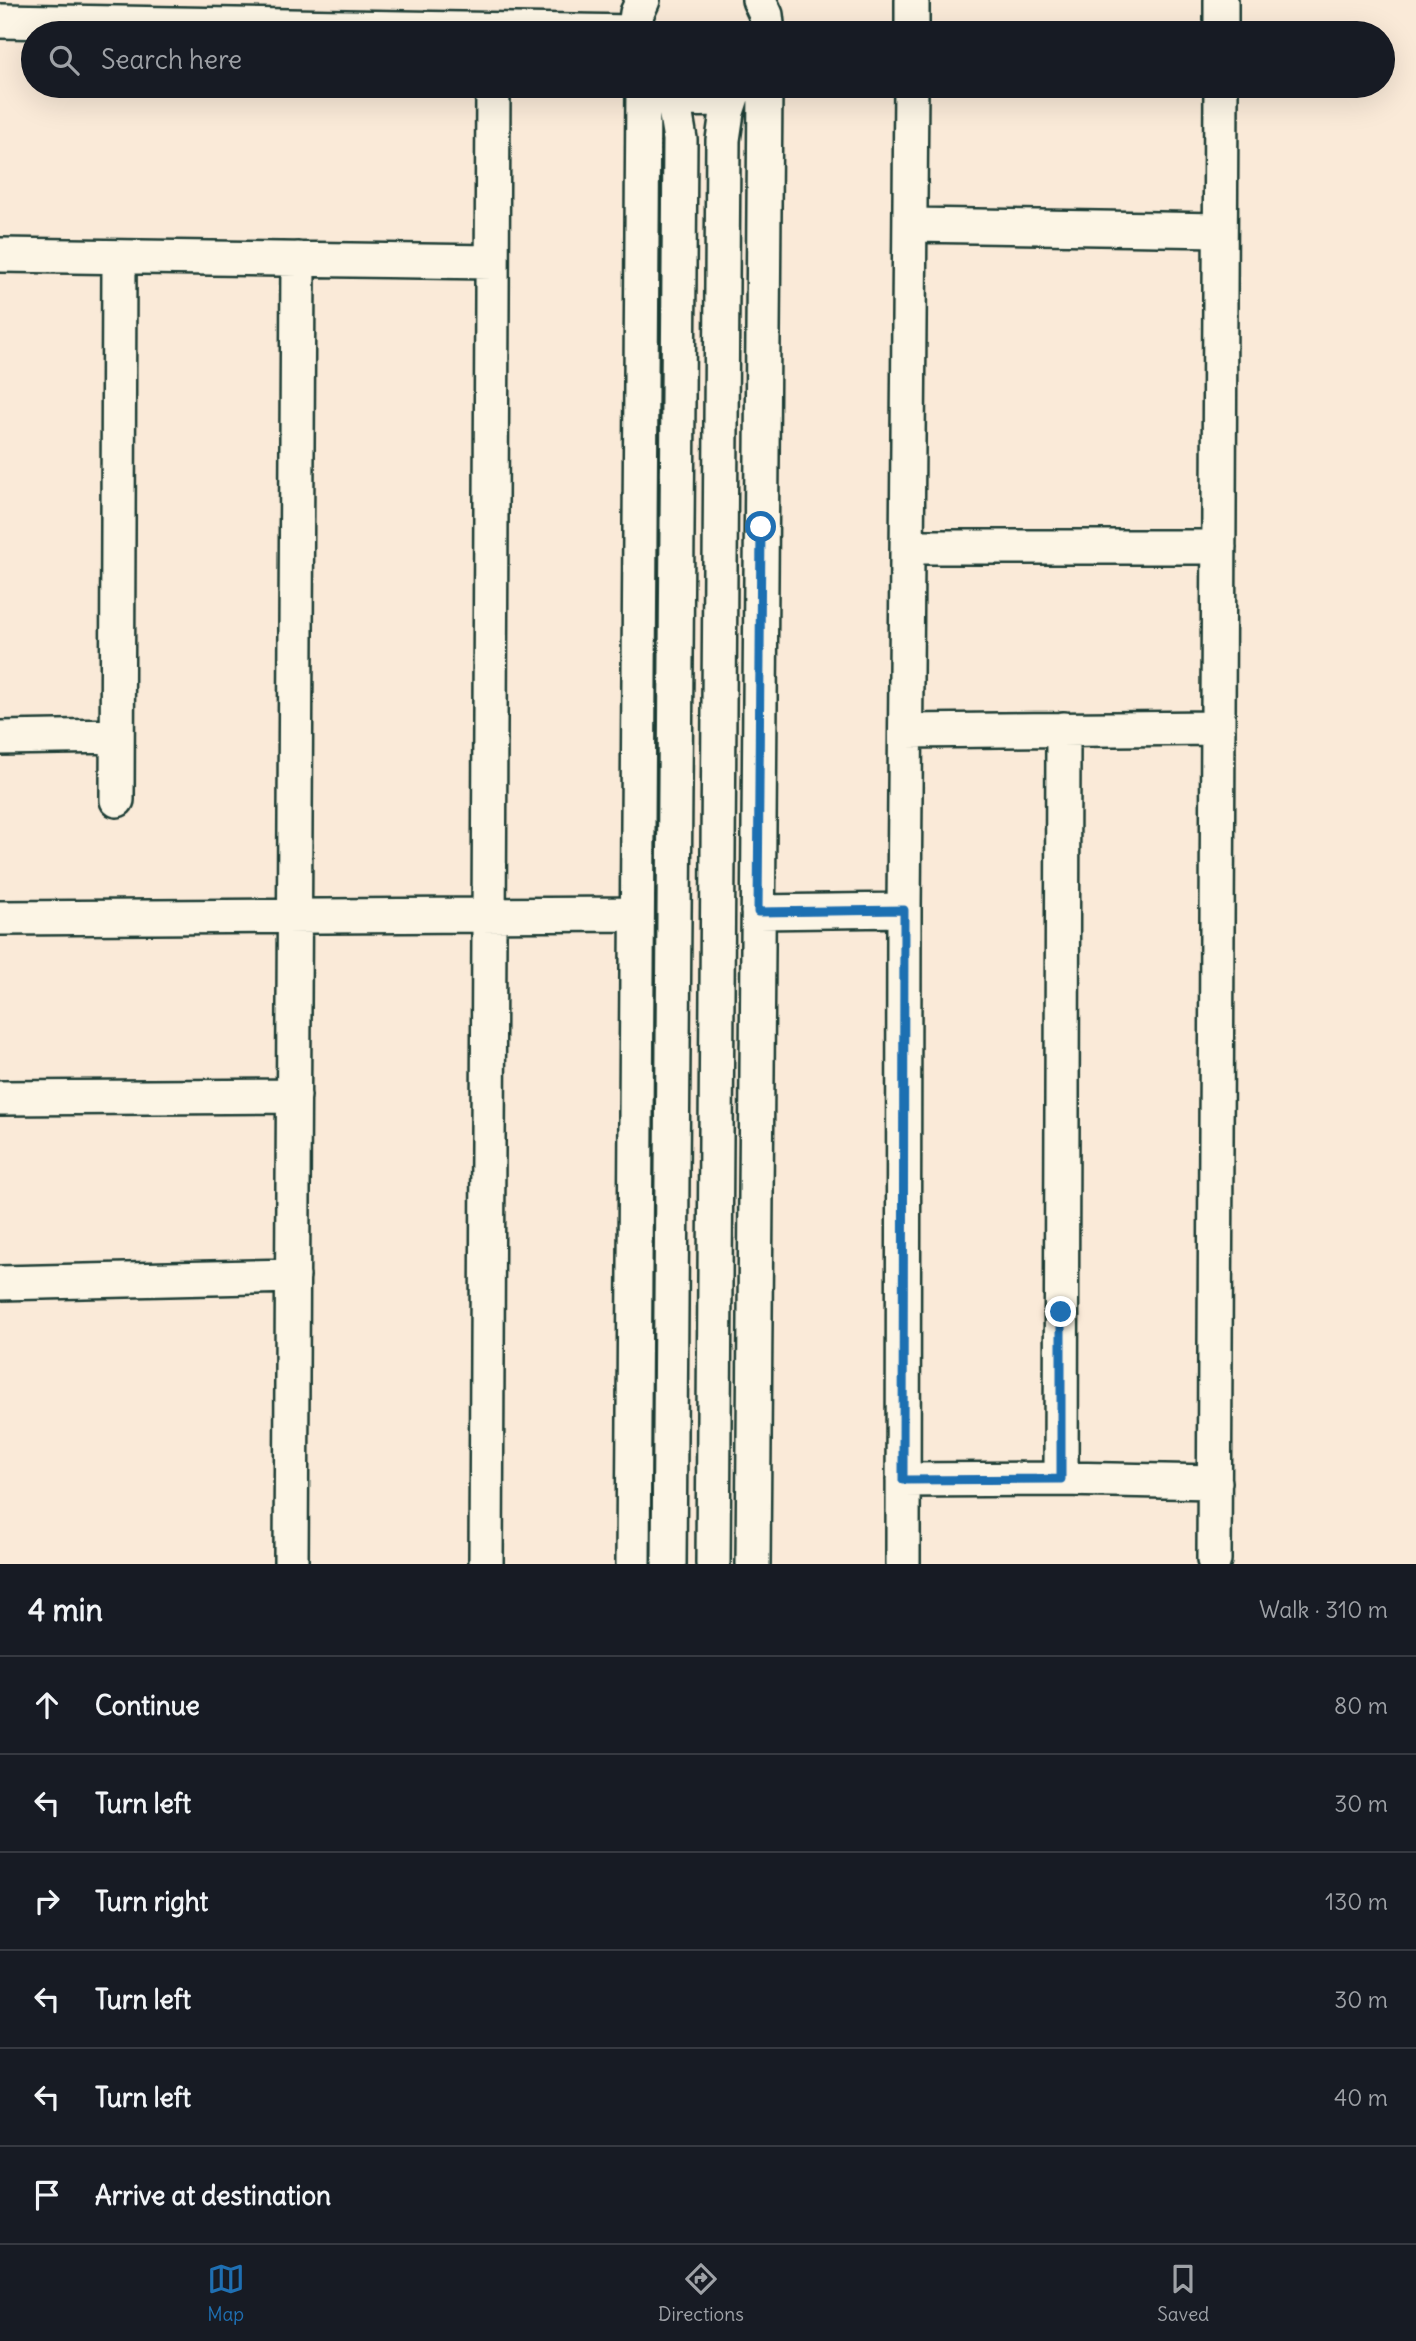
<!DOCTYPE html>
<meta charset="utf-8">
<style>
:root{--surface:#171b24;--page:#242831;--text:#f1f3f6;--muted:#9ea1a6;--line:#363941;--accent:#1f6fb2}
body{margin:0;font-family:Delius,sans-serif;background:var(--page);color:var(--text)}
.stop{position:absolute;width:21px;height:21px;margin:-16px;border:5px solid #1f6fb2;border-radius:50%;background:#fff}
.stop.end{background:#1f6fb2;border-color:#fff;box-shadow:0 2px 7px #0008}
.list{margin:0;padding:0;list-style:none}
h2{display:flex;justify-content:space-between;align-items:center;height:91px;margin:0;padding:0 28px;font-size:30px}
h2 small{font-size:23px;font-weight:400;color:var(--muted)}
.list li{display:grid;grid-template-columns:46px 1fr auto;gap:21px;align-items:center;box-sizing:border-box;height:98px;padding:0 28px;border-top:2px solid var(--line)}
.list b{display:block;font-size:26px;white-space:nowrap}
.list em{font-size:23px;font-style:normal;color:var(--muted)}
.icon{flex:none;width:38px;height:38px;fill:none;stroke:currentColor;stroke-width:2;stroke-linecap:round;stroke-linejoin:round}
.map{position:relative;flex:none;width:1416px;height:1564px;overflow:hidden}
.search{position:absolute;background:var(--surface);box-shadow:0 7px 28px #0002;left:21px;right:21px;top:21px;height:77px;display:flex;align-items:center;gap:18px;box-sizing:border-box;padding:0 24px;border-radius:38px;color:var(--muted);font-size:26px}
.sheet{height:679px;background:var(--surface)}
nav{display:flex;justify-content:space-around;align-items:center;box-sizing:border-box;height:98px;border-top:2px solid var(--line);background:var(--surface);font-size:19px;color:var(--muted)}
nav a{display:grid;justify-items:center;gap:4px}
nav .on{color:var(--accent)}
.map>svg:first-child{display:block}
.lines{fill:none;stroke-linecap:round;stroke-linejoin:round}
.street-casing{stroke:#1f3d34;stroke-width:38}
.street{stroke:#fcf5e5;stroke-width:33}
.route{stroke:#1f6fb2;stroke-width:9}
</style>
<div class="map">
<svg width="1416" height="1564" viewBox="0 0 1416 1564">
<rect width="100%" height="100%" fill="#faead8"/>
<filter id="ink" filterUnits="userSpaceOnUse"><feTurbulence type="fractalNoise" baseFrequency=".0143" numOctaves="2"/><feDisplacementMap in="SourceGraphic" scale="14" xChannelSelector="R" yChannelSelector="G"/><feConvolveMatrix kernelMatrix="1 2 1 2 8 2 1 2 1" color-interpolation-filters="sRGB"/></filter>
<g filter="url(#ink)">
<g class="lines">
<defs>
<path id="street" d="M 759,0 L 766,15 L 768,33
M 0,21 L 634,32
M 634,33 L 637,13 L 643,0
M 912,33 L 912,0
M 1221,33 L 1221,0
M 660,86 C 684,104 718,104 741,86
M 666,91 L 675,109 L 680,139 L 669,1564
M 910,225 L 1220,230
M 0,255 L 492,262
M 908,547 L 1219,547
M 906,731 L 1218,728
M 0,738 L 117,736
M 117,800 L 119,257
M 758,912 L 904,910
M 0,918 L 637,914
M 0,1098 L 294,1096
M 0,1283 L 293,1276
M 1061,1479 L 1063,729
M 903,1480 L 1061,1479 L 1215,1482
M 1214,1560 L 1221,86
M 291,1564 L 298,259
M 486,1564 L 493,86
M 633,1564 L 643,86
M 713,1564 L 723,140 L 727,112 L 734,91
M 753,1564 L 765,86
M 903,1564 L 904,910 L 911,86"/>
</defs>
<!-- street casing -->
<use href="#street" class="street-casing"/>
<!-- street -->
<use href="#street" class="street"/>
</g>
</g>
<g class="lines" filter="url(#ink)">
<!-- route -->
<path class="route" d="M 761,527 L 758,912 L 904,910 L 903,1480 L 1061,1479 L 1061,1312"/>
</g>
</svg>
<div class="stop" style="left:761px;top:527px"></div>
<div class="stop end" style="left:1061px;top:1312px"></div>
<div class="search"><svg class="icon" aria-label="search" viewBox="0 0 24 24"><circle cx="10" cy="10" r="6"/><path d="M15 15l6 6"/></svg>Search here</div>
</div>
<section class="sheet">
<h2>4 min<small>Walk · 310 m</small></h2>
<ul class="list">
<li><svg class="icon" aria-label="ahead" viewBox="0 0 24 24"><path d="M12 20V5M6 11l6-6 6 6"/></svg><div><b>Continue</b></div><em>80 m</em></li>
<li><svg class="icon" aria-label="left" viewBox="0 0 24 24"><path d="M17 20v-9H6M10 6l-5 5 5 5"/></svg><div><b>Turn left</b></div><em>30 m</em></li>
<li><svg class="icon" aria-label="right" viewBox="0 0 24 24"><path d="M7 20v-9h11M14 6l5 5-5 5"/></svg><div><b>Turn right</b></div><em>130 m</em></li>
<li><svg class="icon" aria-label="left" viewBox="0 0 24 24"><path d="M17 20v-9H6M10 6l-5 5 5 5"/></svg><div><b>Turn left</b></div><em>30 m</em></li>
<li><svg class="icon" aria-label="left" viewBox="0 0 24 24"><path d="M17 20v-9H6M10 6l-5 5 5 5"/></svg><div><b>Turn left</b></div><em>40 m</em></li>
<li><svg class="icon" aria-label="arrive" viewBox="0 0 24 24"><path d="M6 21V4h12l-3 4 3 4H6"/></svg><div><b>Arrive at destination</b></div></li>
</ul>
</section>
<nav>
<a class="on"><svg class="icon" aria-label="map" viewBox="0 0 24 24"><path d="M3 6l6-2 6 2 6-2v14l-6 2-6-2-6 2zM9 4v14M15 6v14"/></svg>Map</a>
<a><svg class="icon" aria-label="directions" viewBox="0 0 24 24"><path d="M12 3l9 9-9 9-9-9zM9 14v-3h6M13 9l2 2-2 2"/></svg>Directions</a>
<a><svg class="icon" aria-label="saved" viewBox="0 0 24 24"><path d="M7 4h10v16l-5-4-5 4z"/></svg>Saved</a>
</nav>
